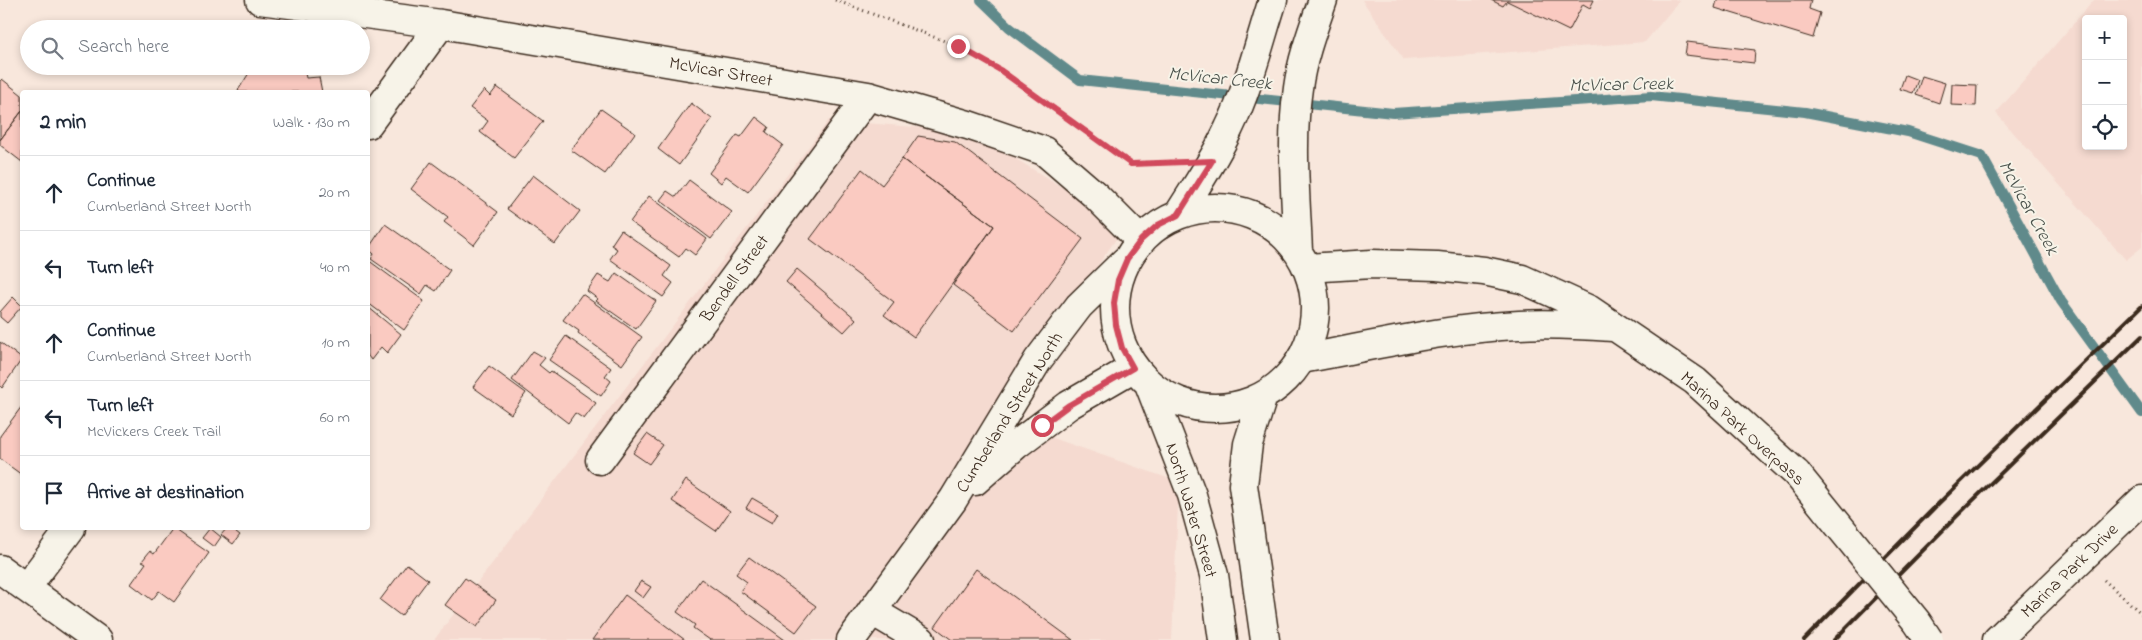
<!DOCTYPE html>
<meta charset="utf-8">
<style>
:root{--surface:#fff;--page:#f2f2f3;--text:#1f2937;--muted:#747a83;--line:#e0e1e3}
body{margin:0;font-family:"Indie Flower",sans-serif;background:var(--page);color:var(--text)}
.controls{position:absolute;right:15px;top:15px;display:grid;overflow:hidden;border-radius:5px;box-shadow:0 2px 8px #0003}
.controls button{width:45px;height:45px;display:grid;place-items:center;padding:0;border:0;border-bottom:1px solid var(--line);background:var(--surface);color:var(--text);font:25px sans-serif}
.stop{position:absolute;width:15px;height:15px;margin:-11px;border:4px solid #d1495b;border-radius:50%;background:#fff}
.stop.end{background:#d1495b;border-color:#fff;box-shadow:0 1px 5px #0008}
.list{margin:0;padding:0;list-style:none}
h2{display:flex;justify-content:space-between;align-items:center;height:65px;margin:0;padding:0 20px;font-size:21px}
h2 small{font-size:16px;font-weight:400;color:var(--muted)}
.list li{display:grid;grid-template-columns:32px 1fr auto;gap:15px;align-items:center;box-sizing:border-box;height:75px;padding:0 20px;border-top:1px solid var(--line)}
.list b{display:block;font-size:19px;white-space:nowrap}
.list p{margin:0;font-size:16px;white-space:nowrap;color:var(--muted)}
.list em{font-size:16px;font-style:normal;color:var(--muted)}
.icon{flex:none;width:28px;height:28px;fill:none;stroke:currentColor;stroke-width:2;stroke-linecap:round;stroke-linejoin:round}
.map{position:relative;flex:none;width:2142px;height:640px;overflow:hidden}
.search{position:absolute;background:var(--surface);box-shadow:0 2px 8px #0003;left:20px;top:20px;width:350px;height:55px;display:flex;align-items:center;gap:12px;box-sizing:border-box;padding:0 18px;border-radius:28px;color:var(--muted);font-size:19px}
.panel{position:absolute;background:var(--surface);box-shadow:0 2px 8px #0003;left:20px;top:90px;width:350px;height:440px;border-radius:5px}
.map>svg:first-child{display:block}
.built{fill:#f5dad0;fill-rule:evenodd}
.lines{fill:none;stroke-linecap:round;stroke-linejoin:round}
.stream{stroke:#618a8b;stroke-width:10}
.building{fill:#facac1;stroke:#3b2a1e}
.street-casing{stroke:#3b2a1e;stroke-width:31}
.secondary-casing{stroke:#3b2a1e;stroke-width:31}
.path{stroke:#3b2a1e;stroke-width:3;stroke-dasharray:1 4;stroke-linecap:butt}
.street{stroke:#f7f3e8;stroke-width:28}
.secondary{stroke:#f7f3e8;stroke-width:28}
.rail{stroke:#3b2a1e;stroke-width:4}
.street-bridge-casing{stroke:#3b2a1e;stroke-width:31;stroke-linecap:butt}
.street-bridge{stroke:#f7f3e8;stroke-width:28}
.route{stroke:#d1495b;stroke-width:6}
.labels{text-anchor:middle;stroke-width:4;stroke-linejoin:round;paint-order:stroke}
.street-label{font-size:18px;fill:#3b2a1e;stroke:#f7f3e8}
.water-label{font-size:19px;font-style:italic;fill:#4b524c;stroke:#f7f3e8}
</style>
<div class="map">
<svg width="2142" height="640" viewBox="0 0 2142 640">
<rect width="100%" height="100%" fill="#f8e7dc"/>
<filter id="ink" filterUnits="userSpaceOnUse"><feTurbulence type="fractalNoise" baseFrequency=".02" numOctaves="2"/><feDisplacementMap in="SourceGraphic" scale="10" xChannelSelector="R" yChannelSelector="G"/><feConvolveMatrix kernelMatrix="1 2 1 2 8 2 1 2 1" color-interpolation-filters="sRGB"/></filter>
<g filter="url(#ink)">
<!-- built -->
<path class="built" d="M 1362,0 L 1680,0 L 1645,42 L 1404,60 Z
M 2094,0 L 2142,0 L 2142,247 L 2126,260 L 1996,113 ZM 2086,19 L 2123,19 L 2123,146 L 2086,146 Z
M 829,120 L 926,128 L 1008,154 L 1125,226 L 993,417 L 1179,482 L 1172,640 L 434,640 Z"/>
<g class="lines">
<!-- stream -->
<path class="stream" d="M 981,0 L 1009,27 L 1080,80 L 1393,113 L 1651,96 L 1805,112 L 1908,132 L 1982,156 L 2061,301 L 2142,413"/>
</g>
<!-- building -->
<path class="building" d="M 1491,0 L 1594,0 L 1590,8 L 1583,4 L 1569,31 L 1507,1 L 1503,6 Z
M 1717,0 L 1811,0 L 1809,9 L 1820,13 L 1813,38 L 1715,8 Z
M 1687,42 L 1755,50 L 1754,63 L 1685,55 Z
M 238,66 L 301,66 L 304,68 L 306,78 L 319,77 L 322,92 L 237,92 L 249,73 Z
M 1905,75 L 1918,80 L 1913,93 L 1900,89 Z
M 1922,76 L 1945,83 L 1939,103 L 1916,95 Z
M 2,79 L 22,95 L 22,111 L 0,140 L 0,81 Z
M 1952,84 L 1977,85 L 1976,106 L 1951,105 Z
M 497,87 L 543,121 L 514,158 L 480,132 L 488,121 L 470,108 L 484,90 L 490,96 Z
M 691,103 L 712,119 L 679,165 L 658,149 Z
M 601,109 L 635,133 L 605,174 L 571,150 Z
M 22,111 L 22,162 L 0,145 L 0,140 Z
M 756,117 L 769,127 L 766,132 L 783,145 L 748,192 L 726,176 L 721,183 L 709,173 L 737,135 L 741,137 Z
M 918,136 L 955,142 L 1083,239 L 1014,331 L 953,285 L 994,226 L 902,159 Z
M 902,159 L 994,226 L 914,337 L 884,315 L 894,302 L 810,239 L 862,169 L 882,185 Z
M 431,162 L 498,212 L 474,245 L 444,222 L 448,217 L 411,189 Z
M 533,175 L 580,211 L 555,244 L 507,209 Z
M 689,180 L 732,212 L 711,239 L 660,200 L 667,191 L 676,197 Z
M 649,196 L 707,239 L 695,255 L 686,248 L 679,257 L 630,222 Z
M 385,224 L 450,270 L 436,291 L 427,285 L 421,294 L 371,259 L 374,254 L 368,249 Z
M 621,230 L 671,266 L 664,276 L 673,283 L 663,297 L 610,259 L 617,249 L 611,245 Z
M 368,260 L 424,301 L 404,330 L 368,303 Z
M 797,269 L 856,319 L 844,332 L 786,282 Z
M 616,273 L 656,301 L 636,329 L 596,301 L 598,299 L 587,291 L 598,275 L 610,282 Z
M 582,294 L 642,337 L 622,365 L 578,333 L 579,331 L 563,320 Z
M 13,297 L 22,306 L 7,323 L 0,317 L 0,312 Z
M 368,307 L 401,334 L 387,353 L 381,347 L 371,360 L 368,356 Z
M 566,336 L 611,368 L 605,376 L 611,381 L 601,396 L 549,360 Z
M 0,342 L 22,359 L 2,388 L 0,386 Z
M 533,351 L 545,358 L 539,365 L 549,373 L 551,371 L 596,403 L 584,419 L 575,413 L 568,423 L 512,380 Z
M 489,366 L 526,393 L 511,414 L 473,387 Z
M 22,406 L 22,475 L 0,459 L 0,436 Z
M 647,434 L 663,445 L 649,464 L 633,453 Z
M 686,480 L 730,511 L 716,531 L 672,501 Z
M 752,498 L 778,513 L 772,523 L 746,508 Z
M 173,528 L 209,553 L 174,602 L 159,591 L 152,600 L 131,584 L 146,563 L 142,561 L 150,551 L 154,554 Z
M 210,528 L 221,537 L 214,547 L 202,538 Z
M 227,528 L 231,528 L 240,535 L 233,544 L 221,535 Z
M 749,557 L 816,606 L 796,632 L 740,591 L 747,582 L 736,574 Z
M 407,564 L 428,580 L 401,616 L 380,600 Z
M 976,569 L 1073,640 L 952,640 L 935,627 Z
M 465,578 L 496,600 L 477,627 L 445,605 Z
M 701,579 L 785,640 L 710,640 L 693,628 L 695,625 L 677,612 Z
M 641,581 L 651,587 L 643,598 L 634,591 Z
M 625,595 L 685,640 L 592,640 Z"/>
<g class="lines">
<defs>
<path id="street" d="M 260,0 L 441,24 L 868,96 L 968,125 L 1044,151 L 1095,195 L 1141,241
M 368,124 L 441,24
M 1307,268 L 1372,264 L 1437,266 L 1484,271 L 1522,279 L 1590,310 L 1695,381 L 1797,474
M 1301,359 C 1373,346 1446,328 1519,325 C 1551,323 1582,325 1614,327
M 600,460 L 868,96
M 0,569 L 98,640
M 26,588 L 71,528
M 872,611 L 921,640
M 1997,640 L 2142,500"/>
<path id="secondary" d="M1115 308a100 100 0 1 1 200 0a100 100 0 1 1-200 0Z
M 1178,215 C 1196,186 1215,159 1229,128 C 1249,87 1259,43 1273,0
M 1298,252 C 1296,198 1290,142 1298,88 C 1302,58 1313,29 1323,0
M 1149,384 L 1192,495 L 1214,575 L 1223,640
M 1263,396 L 1248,444 L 1243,485 L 1265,640
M 975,481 L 1016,445 L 1069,405 L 1133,368
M 851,640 L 953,500 L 1038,360 L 1079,306 L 1125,261"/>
</defs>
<!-- street casing -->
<use href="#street" class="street-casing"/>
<!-- secondary casing -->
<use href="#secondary" class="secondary-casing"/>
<!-- path -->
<path class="path" d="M 835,0 L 958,46 L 999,69 L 1131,164 L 1175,162
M 2104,580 L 2142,614"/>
<!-- street -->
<use href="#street" class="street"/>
<!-- secondary -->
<use href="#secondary" class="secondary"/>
<!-- rail -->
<path class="rail" d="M 1804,640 L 1938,504 L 2142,306
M 1834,640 L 1958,515 L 2142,336"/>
<defs>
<path id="street-bridge" d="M 1797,474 L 1917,622 L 1929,640"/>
</defs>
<!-- street-bridge casing -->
<use href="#street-bridge" class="street-bridge-casing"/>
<!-- street-bridge -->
<use href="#street-bridge" class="street-bridge"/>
</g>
</g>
<g class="lines" filter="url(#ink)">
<!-- route -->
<path class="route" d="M 958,46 L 1000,70 L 1131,164 L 1212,161 L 1178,215 L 1158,225 L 1141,240 L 1127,259 L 1118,280 L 1114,303 L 1116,325 L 1122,348 L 1133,368 L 1069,405 L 1042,425"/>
</g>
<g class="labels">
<!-- street labels -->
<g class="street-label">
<text transform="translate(721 71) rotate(10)" y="6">McVicar Street</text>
<text transform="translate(734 278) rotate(-54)" y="6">Bendell Street</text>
<text transform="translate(1009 412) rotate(-58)" y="6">Cumberland Street North</text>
<text transform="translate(1743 428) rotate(42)" y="6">Marina Park Overpass</text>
<text transform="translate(1192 510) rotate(73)" y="6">North Water Street</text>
<text transform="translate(2069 570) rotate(-44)" y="6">Marina Park Drive</text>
</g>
<!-- water labels -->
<g class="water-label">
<text transform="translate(1220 77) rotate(6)" y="7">McVicar Creek</text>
<text transform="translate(1621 83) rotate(-1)" y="7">McVicar Creek</text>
<text transform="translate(2030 207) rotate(61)" y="7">McVicar Creek</text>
</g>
</g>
</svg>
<div class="controls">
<button>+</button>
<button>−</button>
<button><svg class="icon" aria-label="locate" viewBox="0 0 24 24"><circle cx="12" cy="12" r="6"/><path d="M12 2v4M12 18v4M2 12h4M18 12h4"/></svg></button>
</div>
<div class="stop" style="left:1042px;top:425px"></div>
<div class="stop end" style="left:958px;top:46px"></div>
<div class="search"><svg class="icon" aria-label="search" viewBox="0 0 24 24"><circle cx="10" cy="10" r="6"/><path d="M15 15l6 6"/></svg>Search here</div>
<section class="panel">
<h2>2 min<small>Walk · 130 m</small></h2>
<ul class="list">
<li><svg class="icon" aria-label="ahead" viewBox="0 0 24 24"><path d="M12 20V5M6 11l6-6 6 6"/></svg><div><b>Continue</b><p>Cumberland Street North</p></div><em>20 m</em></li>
<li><svg class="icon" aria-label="left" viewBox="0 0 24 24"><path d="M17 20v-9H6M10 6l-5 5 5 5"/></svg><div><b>Turn left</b></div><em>40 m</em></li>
<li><svg class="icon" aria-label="ahead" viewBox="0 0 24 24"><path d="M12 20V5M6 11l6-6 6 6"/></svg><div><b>Continue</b><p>Cumberland Street North</p></div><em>10 m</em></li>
<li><svg class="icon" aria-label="left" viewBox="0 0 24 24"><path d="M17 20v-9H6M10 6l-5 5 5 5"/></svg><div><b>Turn left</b><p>McVickers Creek Trail</p></div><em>60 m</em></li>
<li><svg class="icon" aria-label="arrive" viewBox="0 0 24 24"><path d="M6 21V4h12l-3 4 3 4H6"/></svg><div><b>Arrive at destination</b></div></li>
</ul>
</section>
</div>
